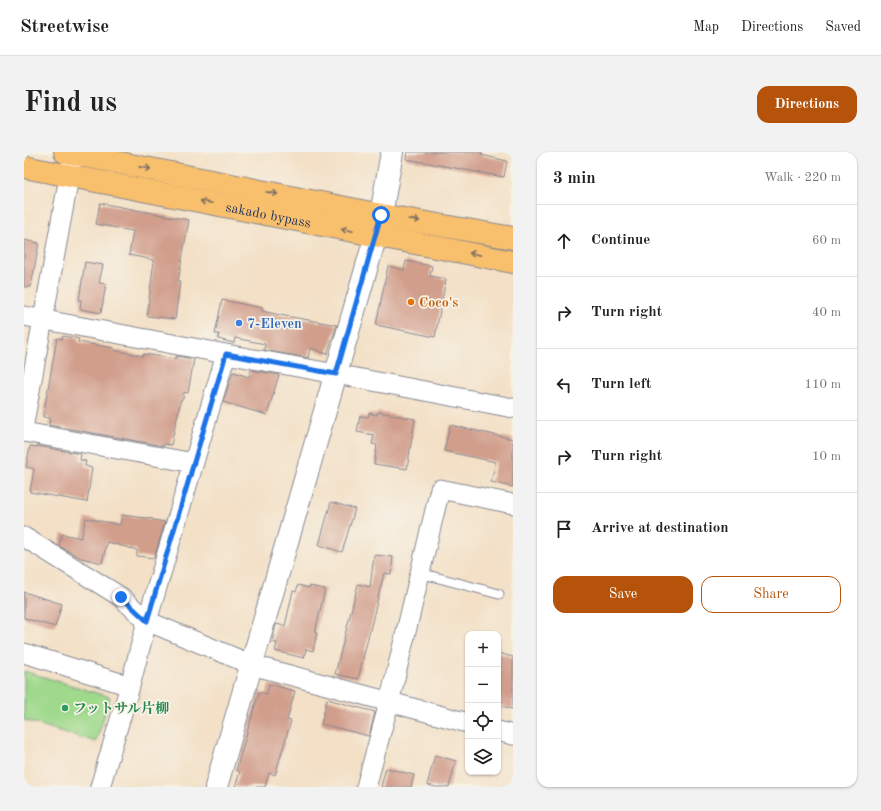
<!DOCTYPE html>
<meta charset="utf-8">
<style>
:root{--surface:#fff;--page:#f2f2f2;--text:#222;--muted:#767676;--line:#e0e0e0;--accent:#b45309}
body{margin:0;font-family:"Old Standard TT","Noto Serif JP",serif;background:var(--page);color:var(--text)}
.controls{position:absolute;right:12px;bottom:12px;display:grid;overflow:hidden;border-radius:8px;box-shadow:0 1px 3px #0004}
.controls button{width:36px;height:36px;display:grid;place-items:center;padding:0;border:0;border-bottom:1px solid var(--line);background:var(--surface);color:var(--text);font:20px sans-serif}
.stop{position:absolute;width:12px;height:12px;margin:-9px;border:3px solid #1a73e8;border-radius:50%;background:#fff}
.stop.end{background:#1a73e8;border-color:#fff;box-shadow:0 1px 4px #0008}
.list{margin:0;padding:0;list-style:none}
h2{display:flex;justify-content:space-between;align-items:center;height:52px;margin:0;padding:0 16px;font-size:17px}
h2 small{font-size:13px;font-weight:400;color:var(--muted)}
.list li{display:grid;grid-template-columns:26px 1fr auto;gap:12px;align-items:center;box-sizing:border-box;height:72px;padding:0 16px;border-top:1px solid var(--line)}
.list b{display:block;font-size:15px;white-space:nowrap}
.list em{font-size:13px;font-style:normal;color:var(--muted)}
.actions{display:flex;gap:8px;padding:12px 16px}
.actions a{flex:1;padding:9px 0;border:1px solid var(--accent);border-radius:12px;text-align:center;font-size:14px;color:var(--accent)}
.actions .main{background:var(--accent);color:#fff}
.icon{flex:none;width:22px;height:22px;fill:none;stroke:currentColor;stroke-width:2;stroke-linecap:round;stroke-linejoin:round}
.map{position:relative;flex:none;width:489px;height:635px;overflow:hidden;border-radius:12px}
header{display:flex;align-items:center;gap:24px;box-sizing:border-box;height:56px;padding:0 20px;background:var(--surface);border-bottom:1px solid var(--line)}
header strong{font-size:19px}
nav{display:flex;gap:22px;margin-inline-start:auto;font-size:14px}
.intro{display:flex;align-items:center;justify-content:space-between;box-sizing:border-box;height:96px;padding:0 24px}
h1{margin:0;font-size:28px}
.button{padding:10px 18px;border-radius:12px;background:var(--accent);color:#fff;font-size:14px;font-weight:700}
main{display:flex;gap:24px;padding:0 24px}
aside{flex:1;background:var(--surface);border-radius:12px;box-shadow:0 1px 3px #0004}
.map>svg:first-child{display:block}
.green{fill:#9fd98c;stroke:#5d8475}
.building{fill:#d19e8c}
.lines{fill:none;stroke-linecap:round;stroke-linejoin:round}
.service-casing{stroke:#878892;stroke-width:11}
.minor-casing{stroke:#878892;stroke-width:21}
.tertiary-casing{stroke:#878892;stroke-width:24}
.trunk-casing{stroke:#878892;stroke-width:24}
.service{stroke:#fff;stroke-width:9}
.minor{stroke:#fff;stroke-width:19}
.tertiary{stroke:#fff;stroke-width:22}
.trunk{stroke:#f8bf6c;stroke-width:22}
.oneway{stroke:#7e7064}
.route{stroke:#1a73e8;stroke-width:5}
.food-dot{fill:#e8710a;stroke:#f7f3e8;stroke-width:1.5}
.shop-dot{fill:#3f7fe0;stroke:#f7f3e8;stroke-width:1.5}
.leisure-dot{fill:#2e9e5b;stroke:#f7f3e8;stroke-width:1.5}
.labels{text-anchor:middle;stroke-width:3.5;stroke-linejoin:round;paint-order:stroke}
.street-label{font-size:14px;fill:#1b2f5e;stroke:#f7f3e8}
.food-label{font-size:14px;font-weight:bold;fill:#c56008;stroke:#f7f3e8;text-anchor:start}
.shop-label{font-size:14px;font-weight:bold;fill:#366cbe;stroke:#f7f3e8;text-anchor:start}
.leisure-label{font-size:14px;font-weight:bold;fill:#27864d;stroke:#f7f3e8;text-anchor:start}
</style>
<header>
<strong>Streetwise</strong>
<nav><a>Map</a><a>Directions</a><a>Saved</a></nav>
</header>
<div class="intro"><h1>Find us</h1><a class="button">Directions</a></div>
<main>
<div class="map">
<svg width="489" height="635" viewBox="0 0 489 635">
<rect width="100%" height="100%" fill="#f7f3e8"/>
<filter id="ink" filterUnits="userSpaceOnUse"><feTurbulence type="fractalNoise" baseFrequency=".025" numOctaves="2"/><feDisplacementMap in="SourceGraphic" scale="8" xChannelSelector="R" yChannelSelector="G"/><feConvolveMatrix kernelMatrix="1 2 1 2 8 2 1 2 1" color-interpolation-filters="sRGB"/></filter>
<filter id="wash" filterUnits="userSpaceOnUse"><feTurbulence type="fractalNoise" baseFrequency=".012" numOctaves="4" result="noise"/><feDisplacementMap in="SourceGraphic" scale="16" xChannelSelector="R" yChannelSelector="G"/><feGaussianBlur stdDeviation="0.9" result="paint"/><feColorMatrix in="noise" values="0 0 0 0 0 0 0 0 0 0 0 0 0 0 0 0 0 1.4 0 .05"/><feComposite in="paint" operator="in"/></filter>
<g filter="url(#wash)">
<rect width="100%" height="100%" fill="#f3e0c6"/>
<!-- green -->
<path class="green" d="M 0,519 L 86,545 L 72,590 L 0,568 Z"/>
<g id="blocks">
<!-- building -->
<path class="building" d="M 383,0 L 458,0 L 457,3 L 483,9 L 480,25 L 382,7 Z
M 76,51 L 165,68 L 154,129 L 156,129 L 151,167 L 123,164 L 130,108 L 105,103 L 109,79 L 72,72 Z
M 0,88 L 15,91 L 7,135 L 0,135 Z
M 382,109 L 408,114 L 406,124 L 422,127 L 411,185 L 352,173 L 364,114 L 380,118 Z
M 61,110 L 79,113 L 75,131 L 82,132 L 77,161 L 56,157 L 57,148 L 55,148 Z
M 198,148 L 238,156 L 238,159 L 256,163 L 313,173 L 303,202 L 286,196 L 284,206 L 240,198 L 241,192 L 211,186 L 210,191 L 194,187 L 195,182 L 191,182 Z
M 39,184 L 55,187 L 54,190 L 90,196 L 90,198 L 119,204 L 120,202 L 152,207 L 152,204 L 170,207 L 164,241 L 160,240 L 159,247 L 157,247 L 147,293 L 140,292 L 140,294 L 25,273 L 26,266 L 19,265 L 33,186 L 38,187 Z
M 227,218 L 255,223 L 243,263 L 199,250 L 209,220 L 225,225 Z
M 354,260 L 391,267 L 383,317 L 350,312 L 353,293 L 348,292 L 350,283 L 333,280 L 336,264 L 344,265 L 345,261 L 353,263 Z
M 426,273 L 489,287 L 489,335 L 467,330 L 472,310 L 420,299 Z
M 6,294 L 13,295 L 13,294 L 57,302 L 56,308 L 62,309 L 61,314 L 68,316 L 63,350 L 6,340 L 10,317 L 2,315 Z
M 307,350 L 331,357 L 318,400 L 295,393 Z
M 98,363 L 129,367 L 129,368 L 141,370 L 130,406 L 113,404 L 113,398 L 83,390 L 78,411 L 57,406 L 35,394 L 38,382 L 57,386 L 62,366 L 96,373 Z
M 350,403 L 369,405 L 367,422 L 360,421 L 334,527 L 311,522 L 334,432 L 346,435 Z
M 274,433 L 285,436 L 285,434 L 301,437 L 291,481 L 293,481 L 289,499 L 282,497 L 280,506 L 251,499 L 253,491 L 248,490 L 252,472 L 261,474 L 269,439 L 272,440 Z
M 0,440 L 38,452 L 31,475 L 0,466 Z
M 474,501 L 489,505 L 489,557 L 474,553 Z
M 245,532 L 271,539 L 263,568 L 267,569 L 251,623 L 245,621 L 241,635 L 211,635 L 216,620 L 212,618 L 235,540 L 243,542 Z
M 303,547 L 351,560 L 345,584 L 297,572 Z
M 411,603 L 432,609 L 425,635 L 412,635 L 403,633 Z
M 362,616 L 390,623 L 387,635 L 357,635 Z"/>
</g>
</g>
<g filter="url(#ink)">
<use href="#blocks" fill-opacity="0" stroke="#878892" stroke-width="1"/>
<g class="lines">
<defs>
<path id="service" d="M 396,421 L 475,442"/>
<path id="minor" d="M 0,164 L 202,202 L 312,222 L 489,256
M 0,271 L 48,9
M 0,280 L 170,311
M 0,385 L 97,445 L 123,469 L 228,513 L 444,571
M 0,501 L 106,534
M 474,579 L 489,583
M 76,635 L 106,534 L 123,469 L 202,202
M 342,635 L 365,551 L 416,337 L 489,352"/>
<path id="tertiary" d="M 192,635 L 352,83 L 357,63 L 368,0"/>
<g id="trunk">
<path d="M 41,0 L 357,63 L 489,86"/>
<path id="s1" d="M 0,15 L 489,110"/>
</g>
</defs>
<!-- service casing -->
<use href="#service" class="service-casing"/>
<!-- minor casing -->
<use href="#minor" class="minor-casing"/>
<!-- tertiary casing -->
<use href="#tertiary" class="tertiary-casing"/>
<!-- trunk casing -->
<use href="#trunk" class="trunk-casing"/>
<!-- service -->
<use href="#service" class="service"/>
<!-- minor -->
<use href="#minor" class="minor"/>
<!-- tertiary -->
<use href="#tertiary" class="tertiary"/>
<!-- trunk -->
<use href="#trunk" class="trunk"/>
</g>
<!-- one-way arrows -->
<defs><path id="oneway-shaft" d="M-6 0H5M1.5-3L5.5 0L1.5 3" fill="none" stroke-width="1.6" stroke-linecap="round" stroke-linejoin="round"/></defs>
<g class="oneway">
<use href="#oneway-shaft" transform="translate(121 16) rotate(11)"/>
<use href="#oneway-shaft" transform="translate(248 41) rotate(11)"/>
<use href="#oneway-shaft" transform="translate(182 50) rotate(-169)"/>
<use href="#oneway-shaft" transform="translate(390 68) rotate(10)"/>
<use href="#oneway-shaft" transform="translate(323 78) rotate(-169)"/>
<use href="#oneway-shaft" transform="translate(451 102) rotate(-169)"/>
</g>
</g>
<g class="lines" filter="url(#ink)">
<!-- route -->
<path class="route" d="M 97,445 L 123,469 L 202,202 L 312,222 L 357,63"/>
</g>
<!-- markers -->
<circle class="food-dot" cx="387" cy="150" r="4"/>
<circle class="shop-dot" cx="215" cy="171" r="4"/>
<circle class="leisure-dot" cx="41" cy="556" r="4"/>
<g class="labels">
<!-- street labels -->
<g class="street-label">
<text dy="5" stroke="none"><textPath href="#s1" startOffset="249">sakado bypass</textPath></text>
</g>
<!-- food labels -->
<g class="food-label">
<text x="395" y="155">Coco's</text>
</g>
<!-- shop labels -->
<g class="shop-label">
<text x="223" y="176">7-Eleven</text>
</g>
<!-- leisure labels -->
<g class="leisure-label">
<text x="49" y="561">フットサル片柳</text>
</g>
</g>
</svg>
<div class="controls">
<button>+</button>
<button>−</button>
<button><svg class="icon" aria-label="locate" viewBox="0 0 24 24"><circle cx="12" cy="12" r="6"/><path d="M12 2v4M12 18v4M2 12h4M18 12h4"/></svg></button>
<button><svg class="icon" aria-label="layers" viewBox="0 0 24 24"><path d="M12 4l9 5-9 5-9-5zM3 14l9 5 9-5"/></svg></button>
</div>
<div class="stop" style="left:357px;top:63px"></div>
<div class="stop end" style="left:97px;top:445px"></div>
</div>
<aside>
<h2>3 min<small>Walk · 220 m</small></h2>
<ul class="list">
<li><svg class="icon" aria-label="ahead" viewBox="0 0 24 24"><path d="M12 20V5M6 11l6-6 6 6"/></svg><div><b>Continue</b></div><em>60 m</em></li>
<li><svg class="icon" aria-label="right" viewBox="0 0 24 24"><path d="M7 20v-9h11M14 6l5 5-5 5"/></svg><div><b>Turn right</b></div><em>40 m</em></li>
<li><svg class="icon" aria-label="left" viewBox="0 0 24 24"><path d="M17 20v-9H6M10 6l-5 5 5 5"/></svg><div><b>Turn left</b></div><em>110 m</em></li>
<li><svg class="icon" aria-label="right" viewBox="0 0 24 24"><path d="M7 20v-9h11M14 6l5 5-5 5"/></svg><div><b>Turn right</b></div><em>10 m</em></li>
<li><svg class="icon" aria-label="arrive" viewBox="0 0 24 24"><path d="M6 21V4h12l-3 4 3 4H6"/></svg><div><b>Arrive at destination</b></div></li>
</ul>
<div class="actions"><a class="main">Save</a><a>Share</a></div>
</aside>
</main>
